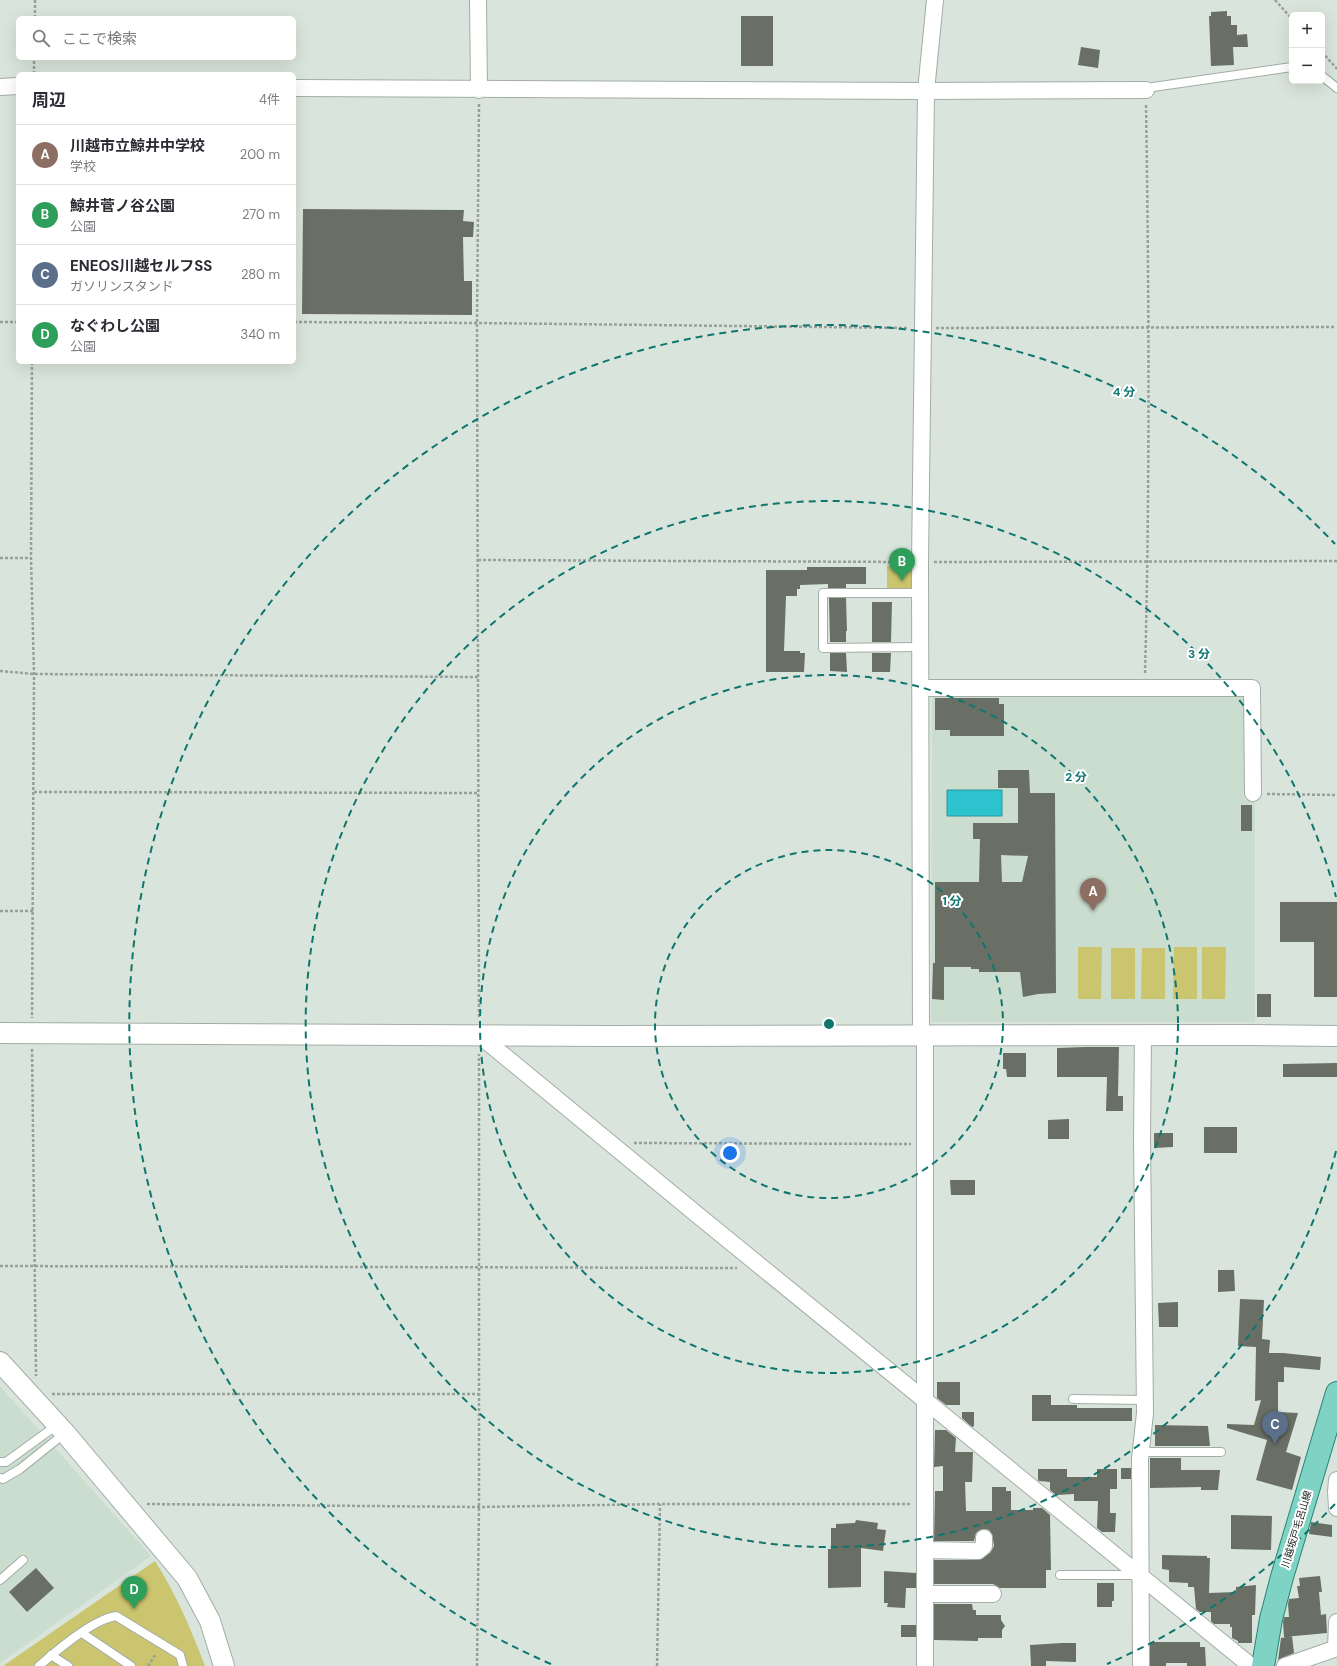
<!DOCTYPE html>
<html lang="ja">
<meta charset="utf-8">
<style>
:root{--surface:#fff;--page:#f2f2f3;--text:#2b2b33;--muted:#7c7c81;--line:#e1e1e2;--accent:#7c3aed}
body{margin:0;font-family:"DM Sans","Noto Sans JP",sans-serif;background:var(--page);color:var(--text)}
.controls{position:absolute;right:12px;top:12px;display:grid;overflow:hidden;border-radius:6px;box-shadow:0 4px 16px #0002}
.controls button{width:36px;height:36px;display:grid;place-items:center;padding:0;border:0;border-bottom:1px solid var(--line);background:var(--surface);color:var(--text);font:20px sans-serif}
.you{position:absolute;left:730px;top:1153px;width:14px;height:14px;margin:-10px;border:3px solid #fff;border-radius:50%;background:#1a73e8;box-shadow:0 0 0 6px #1a73e833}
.badge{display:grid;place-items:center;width:26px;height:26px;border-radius:50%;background:var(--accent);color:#fff;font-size:13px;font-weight:700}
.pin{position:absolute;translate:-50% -33px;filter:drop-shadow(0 1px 2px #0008)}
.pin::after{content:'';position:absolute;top:21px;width:14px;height:12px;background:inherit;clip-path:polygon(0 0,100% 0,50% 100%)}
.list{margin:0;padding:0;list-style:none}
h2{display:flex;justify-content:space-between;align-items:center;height:52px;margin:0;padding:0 16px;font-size:17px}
h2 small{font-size:13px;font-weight:400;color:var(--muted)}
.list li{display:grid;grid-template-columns:26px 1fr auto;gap:12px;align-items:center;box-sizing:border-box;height:60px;padding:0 16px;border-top:1px solid var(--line)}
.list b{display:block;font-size:15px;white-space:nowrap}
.list p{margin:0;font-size:13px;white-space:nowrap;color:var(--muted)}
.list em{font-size:13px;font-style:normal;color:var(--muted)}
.icon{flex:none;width:22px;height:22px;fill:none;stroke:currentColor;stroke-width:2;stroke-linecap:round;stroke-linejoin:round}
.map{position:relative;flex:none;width:1337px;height:1666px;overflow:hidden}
.search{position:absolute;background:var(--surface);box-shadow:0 4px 16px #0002;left:16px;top:16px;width:280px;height:44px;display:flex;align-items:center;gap:10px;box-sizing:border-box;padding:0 14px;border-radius:6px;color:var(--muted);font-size:15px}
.panel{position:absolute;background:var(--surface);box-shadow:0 4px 16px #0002;left:16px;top:72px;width:280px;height:292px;border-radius:6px}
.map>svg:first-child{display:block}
.built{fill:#caddcf}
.green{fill:#cbc56f}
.water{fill:#2dc3cf;stroke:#2a949c}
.building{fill:#6a6f65;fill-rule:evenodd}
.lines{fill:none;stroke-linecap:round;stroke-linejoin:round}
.service-casing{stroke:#a2ada5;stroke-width:10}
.minor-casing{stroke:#a2ada5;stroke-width:18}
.tertiary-casing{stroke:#a2ada5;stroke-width:22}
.primary-casing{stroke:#278474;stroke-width:24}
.path{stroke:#97a099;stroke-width:2.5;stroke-dasharray:3 2;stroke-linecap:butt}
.service{stroke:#fff;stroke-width:8}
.minor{stroke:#fff;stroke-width:16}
.tertiary{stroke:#fff;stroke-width:20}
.primary{stroke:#7ed3c5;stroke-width:22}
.ring{fill:none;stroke:#0f766e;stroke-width:2;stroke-dasharray:7 5}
.labels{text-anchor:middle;stroke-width:4;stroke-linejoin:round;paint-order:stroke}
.street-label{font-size:10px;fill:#242825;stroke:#fff}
.centre{fill:#0f766e;stroke:#fff;stroke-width:2}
.ring-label{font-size:12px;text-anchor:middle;font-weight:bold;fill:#0f766e;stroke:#fff;stroke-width:4;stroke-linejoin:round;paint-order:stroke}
</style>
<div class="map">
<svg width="1337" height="1666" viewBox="0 0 1337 1666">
<rect width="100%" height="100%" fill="#d9e5dc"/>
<!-- built -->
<path class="built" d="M 936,693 L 1243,693 L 1247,697 L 1245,800 L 1255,800 L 1255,1022 L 931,1022 L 932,698 Z
M 0,1386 L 151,1556 L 0,1663 Z"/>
<!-- green -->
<path class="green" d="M 909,565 L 916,573 L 916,588 L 887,588 L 887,566 Z
M 1078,947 L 1102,947 L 1101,999 L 1078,999 Z
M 1174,947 L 1197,947 L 1197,999 L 1173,999 Z
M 1202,947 L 1226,947 L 1225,999 L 1202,999 Z
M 1111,948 L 1135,948 L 1135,999 L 1111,999 Z
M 1142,948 L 1165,948 L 1165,999 L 1141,999 Z
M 155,1561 C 176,1594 191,1629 205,1666 L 3,1666 Z"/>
<!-- water -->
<path class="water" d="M 947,790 L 1002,790 L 1002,816 L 947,816 Z"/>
<!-- building -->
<path class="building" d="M 1227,11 L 1227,16 L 1231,16 L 1231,25 L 1237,25 L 1237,35 L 1247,34 L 1248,47 L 1233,47 L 1234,65 L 1211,66 L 1209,16 L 1211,16 L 1211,12 Z
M 741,16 L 773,16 L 773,66 L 741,66 Z
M 1081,47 L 1100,50 L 1098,68 L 1078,65 Z
M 303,209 L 464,210 L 463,221 L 474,222 L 473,237 L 463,237 L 464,281 L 472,281 L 472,315 L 302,314 Z
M 807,567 L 866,567 L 866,584 L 846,584 L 846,588 L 828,588 L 828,584 L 800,585 L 800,589 L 797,589 L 797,596 L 786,596 L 784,651 L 800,651 L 800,653 L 805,653 L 804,672 L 766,672 L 766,570 L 807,570 Z
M 829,598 L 846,598 L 847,631 L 846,631 L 846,642 L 830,642 Z
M 872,602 L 892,602 L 891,642 L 872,642 Z
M 830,653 L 846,653 L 847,672 L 830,671 Z
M 872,653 L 891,653 L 890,672 L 872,672 Z
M 935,698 L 999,698 L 999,704 L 1004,704 L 1004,736 L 950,736 L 950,730 L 935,730 Z
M 998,770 L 1029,770 L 1030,793 L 1055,793 L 1056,993 L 1038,994 L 1023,997 L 1020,972 L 979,972 L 979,969 L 971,969 L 971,967 L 944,967 L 944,1000 L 932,999 L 933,963 L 935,963 L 935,882 L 979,882 L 980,839 L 973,839 L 973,823 L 1018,823 L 1018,788 L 998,788 ZM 1001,855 L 1028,856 L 1022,882 L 1002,882 Z
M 1241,805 L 1252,805 L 1252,831 L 1241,831 Z
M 1280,902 L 1337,902 L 1337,997 L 1314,997 L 1314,942 L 1280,942 Z
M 1257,994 L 1271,994 L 1271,1017 L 1257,1017 Z
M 1084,1047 L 1119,1047 L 1118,1096 L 1123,1096 L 1123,1111 L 1106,1111 L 1107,1077 L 1057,1077 L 1057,1048 Z
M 1003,1053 L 1026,1053 L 1026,1077 L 1007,1077 L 1006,1069 L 1003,1069 Z
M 1337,1063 L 1337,1077 L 1283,1077 L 1283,1064 Z
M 1069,1119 L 1069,1139 L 1048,1139 L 1048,1120 Z
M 1204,1127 L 1237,1127 L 1237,1153 L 1204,1153 Z
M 1154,1133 L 1173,1133 L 1173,1147 L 1154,1148 Z
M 950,1180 L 975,1180 L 975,1195 L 951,1195 Z
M 1218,1270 L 1234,1270 L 1235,1291 L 1218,1292 Z
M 1240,1299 L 1264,1300 L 1262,1339 L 1270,1340 L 1269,1353 L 1283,1353 L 1321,1357 L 1320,1370 L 1284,1367 L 1284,1382 L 1278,1382 L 1278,1412 L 1298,1413 L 1286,1452 L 1301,1457 L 1292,1490 L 1256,1480 L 1267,1440 L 1227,1428 L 1227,1424 L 1254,1425 L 1261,1400 L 1255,1401 L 1256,1347 L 1238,1346 Z
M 1178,1302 L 1178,1327 L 1159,1327 L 1158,1303 Z
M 937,1382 L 960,1382 L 960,1405 L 946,1405 L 937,1398 Z
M 1032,1395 L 1051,1395 L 1051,1405 L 1077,1405 L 1077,1408 L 1132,1408 L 1132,1421 L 1032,1421 Z
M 962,1412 L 974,1412 L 974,1426 L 972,1427 L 962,1418 Z
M 1155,1425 L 1208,1426 L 1210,1446 L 1155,1446 Z
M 935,1430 L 946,1430 L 956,1438 L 955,1452 L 973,1452 L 972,1482 L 965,1482 L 966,1511 L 992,1511 L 992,1487 L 1006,1487 L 1006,1491 L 1011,1491 L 1011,1510 L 1033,1510 L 1033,1508 L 1042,1508 L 1050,1515 L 1051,1570 L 1046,1570 L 1046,1588 L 1000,1588 L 993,1584 L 934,1584 L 934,1560 L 978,1560 L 990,1553 L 994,1546 L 992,1534 L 989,1530 L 984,1529 L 980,1530 L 976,1533 L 974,1541 L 934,1541 L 935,1491 L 943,1491 L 943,1466 L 934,1467 Z
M 1150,1458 L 1181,1458 L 1181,1470 L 1220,1470 L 1218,1490 L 1201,1490 L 1201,1487 L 1150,1488 Z
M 1121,1468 L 1131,1468 L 1131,1479 L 1121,1479 Z
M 1038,1469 L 1067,1469 L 1067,1477 L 1097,1477 L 1097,1469 L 1117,1469 L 1117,1489 L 1110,1489 L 1110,1513 L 1116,1513 L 1115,1532 L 1102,1532 L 1097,1528 L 1098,1501 L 1074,1501 L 1074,1494 L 1056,1495 L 1050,1490 L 1050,1482 L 1039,1481 L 1038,1480 Z
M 1231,1515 L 1272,1516 L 1271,1550 L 1231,1549 Z
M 856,1520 L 878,1523 L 877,1529 L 886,1530 L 883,1551 L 861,1548 L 861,1587 L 828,1588 L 828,1549 L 831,1549 L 831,1528 L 836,1528 L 836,1524 L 855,1523 Z
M 1311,1522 L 1332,1525 L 1332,1537 L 1309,1534 Z
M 1162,1555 L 1207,1556 L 1207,1558 L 1210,1558 L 1209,1593 L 1236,1592 L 1236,1587 L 1256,1585 L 1255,1615 L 1252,1615 L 1252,1643 L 1238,1643 L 1238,1641 L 1232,1638 L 1232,1627 L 1230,1627 L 1230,1624 L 1214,1624 L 1211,1621 L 1211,1612 L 1200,1612 L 1196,1609 L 1194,1587 L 1188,1587 L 1188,1583 L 1169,1582 L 1169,1570 L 1162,1569 Z
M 36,1568 L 54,1588 L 27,1612 L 9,1592 Z
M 884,1571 L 916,1573 L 916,1588 L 906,1588 L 905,1608 L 887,1607 L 888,1603 L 884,1603 Z
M 1320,1576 L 1322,1592 L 1319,1592 L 1321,1615 L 1326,1614 L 1327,1633 L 1284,1637 L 1283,1622 L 1284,1617 L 1289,1617 L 1288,1604 L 1289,1599 L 1299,1598 L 1297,1586 L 1300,1586 L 1299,1578 Z
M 1097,1583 L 1114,1583 L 1114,1601 L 1112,1601 L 1112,1607 L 1097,1607 Z
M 934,1604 L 972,1604 L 973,1610 L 976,1610 L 976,1615 L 1001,1615 L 1001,1620 L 1005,1626 L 1002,1630 L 1002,1638 L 978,1638 L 978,1641 L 934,1640 Z
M 901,1625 L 916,1625 L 916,1637 L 901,1637 Z
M 1292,1636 L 1294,1653 L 1278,1660 L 1281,1638 Z
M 1150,1642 L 1200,1642 L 1200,1647 L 1205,1647 L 1206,1666 L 1187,1666 L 1187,1663 L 1166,1663 L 1166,1666 L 1150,1666 Z
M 1062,1643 L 1076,1643 L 1076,1662 L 1046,1661 L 1046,1666 L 1031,1666 L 1030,1645 Z"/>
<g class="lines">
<defs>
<path id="service" d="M 1322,76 L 1337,88
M 1146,90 L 1153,87 L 1292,67
M 920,593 L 823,593 L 823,648 L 920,647
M 1073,1399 L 1145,1400
M 1141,1452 L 1221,1452
M 0,1462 L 6,1462 L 13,1457 L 57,1425
M 0,1478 L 3,1479 L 20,1469 L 65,1433
M 1060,1575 L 1137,1575
M 0,1580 L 23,1560
M 82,1633 L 131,1666
M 51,1655 L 68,1666
M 39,1666 C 56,1651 94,1619 116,1616 L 180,1655 L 183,1666"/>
<path id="minor" d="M 478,0 L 479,90
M 0,87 L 18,86
M 294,88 L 926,91 L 1146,90
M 920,688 L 1252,688 L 1253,793
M 479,1035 L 700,1217 L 1251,1666
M 921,1036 L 920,562 L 926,91 L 935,0
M 1337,1480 L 1336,1491 L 1337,1508
M 925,1550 L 978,1551 L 984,1546 L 984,1538
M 925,1594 L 993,1594
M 1336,1648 L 1337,1622
M 925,1666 L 925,1035
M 1141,1666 L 1140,1459 L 1145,1413 L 1142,1139 L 1143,1035
M 1285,1666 L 1337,1648"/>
<path id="tertiary" d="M 0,1033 L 608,1036 L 1250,1035 L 1337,1036
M 0,1362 L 65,1433 L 187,1578 L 210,1621 L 224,1666"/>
<path id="primary" d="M 1263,1666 L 1271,1619 L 1282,1577 L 1337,1393"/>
</defs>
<!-- service casing -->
<use href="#service" class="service-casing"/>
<!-- minor casing -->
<use href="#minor" class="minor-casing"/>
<!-- tertiary casing -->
<use href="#tertiary" class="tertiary-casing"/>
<!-- primary casing -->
<use href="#primary" class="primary-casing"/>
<!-- path -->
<path class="path" d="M 1275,0 L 1292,19
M 35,18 L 35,0
M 1322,52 L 1337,69
M 34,74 L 34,58
M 479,104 L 477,323 L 479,1019
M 0,322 L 18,322
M 294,322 L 477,323 L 909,328
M 936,328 L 1334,327
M 32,362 L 31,558 L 34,674 L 32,1018
M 0,558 L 31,558
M 478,560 L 907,562
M 934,562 L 1337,561
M 0,671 L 34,674 L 478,677
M 1145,673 C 1150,484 1149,294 1146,104
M 34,792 L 478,793
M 1267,794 L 1337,795
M 0,911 L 33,911
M 32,1049 L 36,1376
M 634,1143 L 911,1144
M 0,1266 L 737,1268
M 52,1394 L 479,1394
M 147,1504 L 479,1507 L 660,1504 L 910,1504
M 148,1666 L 156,1654
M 477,1666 L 479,1507 L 479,1054
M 657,1666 L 660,1504"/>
<!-- service -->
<use href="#service" class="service"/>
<!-- minor -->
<use href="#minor" class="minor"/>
<!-- tertiary -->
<use href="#tertiary" class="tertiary"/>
<!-- primary -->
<use href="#primary" class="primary"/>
</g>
<!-- distance rings -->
<g class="ring">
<circle cx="829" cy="1024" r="174"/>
<circle cx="829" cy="1024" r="349"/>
<path d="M1336 1151A523 523 0 1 1 1336 897"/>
<path d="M1335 1504A698 698 0 0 1 1107 1664M551 1664A698 698 0 1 1 1335 544"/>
</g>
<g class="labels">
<!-- street labels -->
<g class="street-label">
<text transform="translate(1296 1529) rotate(-73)" y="4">川越坂戸毛呂山線</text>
</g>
</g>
<circle cx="829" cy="1024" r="6" class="centre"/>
<g class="ring-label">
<text x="1124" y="396">4 分</text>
<text x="1199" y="658">3 分</text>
<text x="1076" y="781">2 分</text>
<text x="952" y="905">1 分</text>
</g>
</svg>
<div class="controls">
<button>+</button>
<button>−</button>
</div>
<div class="you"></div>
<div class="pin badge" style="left:1093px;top:911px;background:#8d6e63">A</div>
<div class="pin badge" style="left:902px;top:581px;background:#2e9e5b">B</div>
<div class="pin badge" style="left:1275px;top:1444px;background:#5c6f8a">C</div>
<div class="pin badge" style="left:134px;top:1609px;background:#2e9e5b">D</div>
<div class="search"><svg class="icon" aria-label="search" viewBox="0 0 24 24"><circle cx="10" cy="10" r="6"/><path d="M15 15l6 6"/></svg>ここで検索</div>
<section class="panel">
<h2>周辺<small>4件</small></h2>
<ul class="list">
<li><span class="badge" style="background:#8d6e63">A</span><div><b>川越市立鯨井中学校</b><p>学校</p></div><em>200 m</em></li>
<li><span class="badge" style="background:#2e9e5b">B</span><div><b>鯨井菅ノ谷公園</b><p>公園</p></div><em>270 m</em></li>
<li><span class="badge" style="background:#5c6f8a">C</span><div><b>ENEOS川越セルフSS</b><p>ガソリンスタンド</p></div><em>280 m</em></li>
<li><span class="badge" style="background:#2e9e5b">D</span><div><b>なぐわし公園</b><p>公園</p></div><em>340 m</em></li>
</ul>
</section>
</div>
